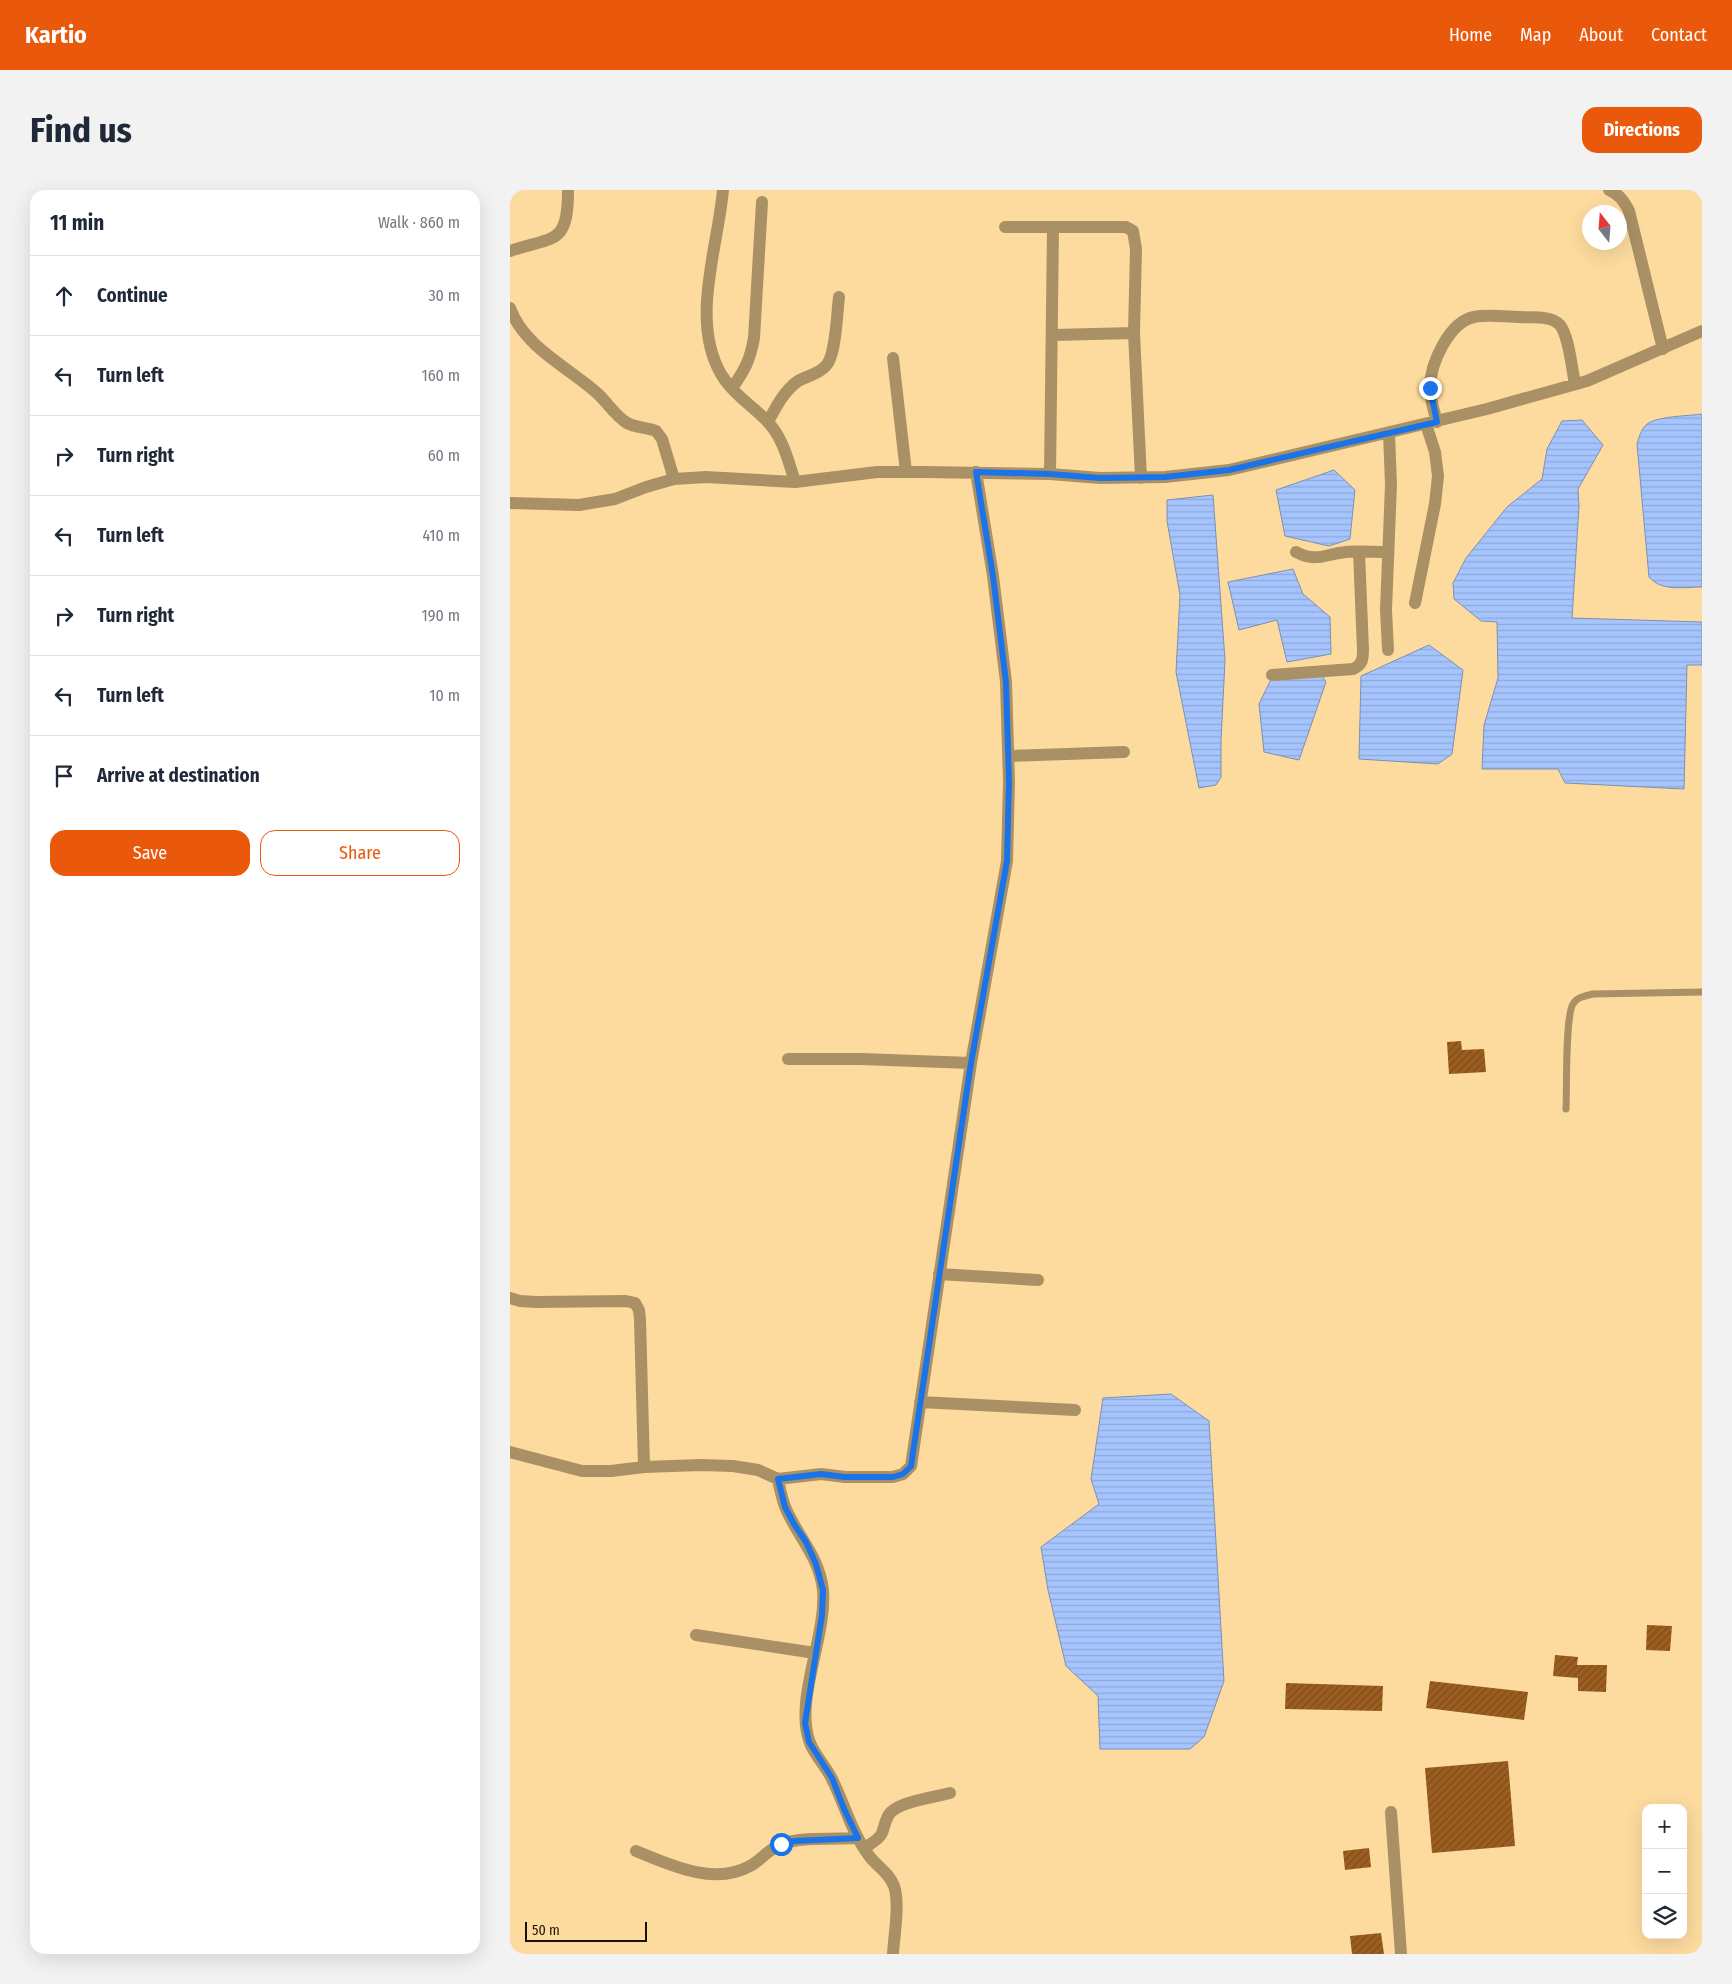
<!DOCTYPE html>
<meta charset="utf-8">
<style>
:root{--surface:#fff;--page:#f2f2f3;--text:#1f2937;--muted:#747a83;--line:#e0e1e3;--accent:#ea580c}
body{margin:0;font-family:"Fira Sans Condensed",sans-serif;background:var(--page);color:var(--text)}
.controls{position:absolute;right:15px;bottom:15px;display:grid;overflow:hidden;border-radius:10px;box-shadow:0 5px 20px #0002}
.controls button{width:45px;height:45px;display:grid;place-items:center;padding:0;border:0;border-bottom:1px solid var(--line);background:var(--surface);color:var(--text);font:25px sans-serif}
.compass{position:absolute;left:1072px;top:15px;width:45px;height:45px;border-radius:50%;background:var(--surface);box-shadow:0 5px 20px #0002;rotate:343deg}
.scale{position:absolute;left:15px;bottom:12px;width:122px;box-sizing:border-box;padding-left:5px;border:2px solid #1d1100;border-top:0;font-size:14px;line-height:18px;white-space:nowrap;color:#1d1100;-webkit-text-stroke:4px #fddb9e;paint-order:stroke}
.stop{position:absolute;width:15px;height:15px;margin:-11px;border:4px solid #1a73e8;border-radius:50%;background:#fff}
.stop.end{background:#1a73e8;border-color:#fff;box-shadow:0 1px 5px #0008}
.list{margin:0;padding:0;list-style:none}
h2{display:flex;justify-content:space-between;align-items:center;height:65px;margin:0;padding:0 20px;font-size:21px}
h2 small{font-size:16px;font-weight:400;color:var(--muted)}
.list li{display:grid;grid-template-columns:32px 1fr auto;gap:15px;align-items:center;box-sizing:border-box;height:80px;padding:0 20px;border-top:1px solid var(--line)}
.list b{display:block;font-size:19px;white-space:nowrap}
.list em{font-size:16px;font-style:normal;color:var(--muted)}
.actions{display:flex;gap:10px;padding:15px 20px}
.actions a{flex:1;padding:11px 0;border:1px solid var(--accent);border-radius:15px;text-align:center;font-size:18px;color:var(--accent)}
.actions .main{background:var(--accent);color:#fff}
.icon{flex:none;width:28px;height:28px;fill:none;stroke:currentColor;stroke-width:2;stroke-linecap:round;stroke-linejoin:round}
.map{position:relative;flex:none;width:1192px;height:1764px;overflow:hidden;border-radius:15px}
header{display:flex;align-items:center;gap:30px;box-sizing:border-box;height:70px;padding:0 25px;background:var(--accent);color:#fff}
header strong{font-size:24px}
nav{display:flex;gap:28px;margin-inline-start:auto;font-size:18px}
.intro{display:flex;align-items:center;justify-content:space-between;box-sizing:border-box;height:120px;padding:0 30px}
h1{margin:0;font-size:35px}
.button{padding:12px 22px;border-radius:15px;background:var(--accent);color:#fff;font-size:18px;font-weight:700}
main{display:flex;gap:30px;padding:0 30px}
aside{flex:1;background:var(--surface);border-radius:15px;box-shadow:0 5px 20px #0002}
.map>svg:first-child{display:block}
.water{fill:url(#water-rules);stroke:#7d8fb2}
.building{fill:url(#building-hatch)}
.lines{fill:none;stroke-linecap:round;stroke-linejoin:round}
.lane{stroke:#a99165;stroke-width:7}
.street{stroke:#a99165;stroke-width:12}
.route{stroke:#1a73e8;stroke-width:6}
</style>
<header>
<strong>Kartio</strong>
<nav><a>Home</a><a>Map</a><a>About</a><a>Contact</a></nav>
</header>
<div class="intro"><h1>Find us</h1><a class="button">Directions</a></div>
<main>
<aside>
<h2>11 min<small>Walk · 860 m</small></h2>
<ul class="list">
<li><svg class="icon" aria-label="ahead" viewBox="0 0 24 24"><path d="M12 20V5M6 11l6-6 6 6"/></svg><div><b>Continue</b></div><em>30 m</em></li>
<li><svg class="icon" aria-label="left" viewBox="0 0 24 24"><path d="M17 20v-9H6M10 6l-5 5 5 5"/></svg><div><b>Turn left</b></div><em>160 m</em></li>
<li><svg class="icon" aria-label="right" viewBox="0 0 24 24"><path d="M7 20v-9h11M14 6l5 5-5 5"/></svg><div><b>Turn right</b></div><em>60 m</em></li>
<li><svg class="icon" aria-label="left" viewBox="0 0 24 24"><path d="M17 20v-9H6M10 6l-5 5 5 5"/></svg><div><b>Turn left</b></div><em>410 m</em></li>
<li><svg class="icon" aria-label="right" viewBox="0 0 24 24"><path d="M7 20v-9h11M14 6l5 5-5 5"/></svg><div><b>Turn right</b></div><em>190 m</em></li>
<li><svg class="icon" aria-label="left" viewBox="0 0 24 24"><path d="M17 20v-9H6M10 6l-5 5 5 5"/></svg><div><b>Turn left</b></div><em>10 m</em></li>
<li><svg class="icon" aria-label="arrive" viewBox="0 0 24 24"><path d="M6 21V4h12l-3 4 3 4H6"/></svg><div><b>Arrive at destination</b></div></li>
</ul>
<div class="actions"><a class="main">Save</a><a>Share</a></div>
</aside>
<div class="map">
<svg width="1192" height="1764" viewBox="0 0 1192 1764">
<defs>
<pattern id="water-rules" width="6" height="5" patternUnits="userSpaceOnUse" patternTransform="scale(1.25)"><rect width="6" height="5" fill="#a6c5fe"/><path d="M0 2.5h6" fill="none" stroke="#8ea8d8"/></pattern>
<pattern id="building-hatch" width="6" height="6" patternUnits="userSpaceOnUse" patternTransform="scale(1.25)"><rect width="6" height="6" fill="#9b5e20"/><path d="M-1 1l2-2M0 6l6-6M5 7l2-2" fill="none" stroke="#7e4c1a"/></pattern>
</defs>
<rect width="100%" height="100%" fill="#fddb9e"/>
<!-- water -->
<path class="water" d="M 1192,224 L 1192,397 C 1174,397 1152,402 1139,387 L 1127,254 C 1129,247 1131,240 1136,235 C 1145,226 1179,226 1192,224 Z
M 1072,230 L 1093,255 L 1068,299 L 1069,316 L 1062,428 L 1192,432 L 1192,475 L 1177,475 L 1174,599 L 1055,593 L 1048,579 L 972,579 L 974,535 L 988,488 L 987,432 L 971,431 L 944,409 L 943,393 L 956,368 L 997,317 L 1032,289 L 1037,259 L 1052,231 Z
M 824,280 L 845,300 L 840,349 L 819,356 L 775,346 L 766,300 Z
M 703,305 L 715,470 L 711,551 L 711,587 L 706,595 L 689,598 L 666,482 L 670,405 L 657,331 L 657,310 Z
M 783,379 L 793,404 L 820,427 L 821,464 L 777,472 L 767,430 L 729,440 L 718,392 Z
M 919,455 L 953,480 L 942,564 L 928,574 L 849,569 L 851,486 Z
M 808,480 L 816,492 L 789,570 L 754,562 L 749,514 L 762,487 Z
M 661,1204 L 699,1231 L 714,1491 L 694,1547 L 680,1559 L 590,1559 L 588,1506 L 556,1476 L 538,1400 L 531,1357 L 589,1314 L 581,1289 L 593,1208 Z"/>
<!-- building -->
<path class="building" d="M 951,851 L 952,860 L 974,859 L 976,882 L 939,884 L 937,852 Z
M 1137,1435 L 1162,1436 L 1160,1461 L 1136,1460 Z
M 1045,1465 L 1068,1467 L 1067,1475 L 1097,1475 L 1096,1502 L 1068,1501 L 1068,1488 L 1043,1486 Z
M 920,1491 L 1018,1502 L 1014,1530 L 916,1518 Z
M 776,1493 L 873,1496 L 872,1521 L 775,1519 Z
M 998,1571 L 1005,1656 L 922,1663 L 915,1578 Z
M 859,1658 L 861,1677 L 835,1680 L 833,1661 Z
M 871,1743 L 874,1764 L 842,1764 L 840,1746 Z"/>
<g class="lines">
<!-- lane -->
<path class="lane" d="M 1056,919 C 1057,900 1055,827 1063,814 C 1067,807 1075,806 1083,804 L 1192,802"/>
<!-- street -->
<path class="street" d="M 213,0 C 208,57 180,131 211,184 C 222,203 241,215 256,230 C 273,247 278,270 285,292
M 1099,0 C 1109,4 1114,11 1119,21 L 1153,159
M 495,37 L 616,37 L 623,41 L 626,59 L 624,143 L 631,288
M 0,61 C 44,46 58,56 58,0
M 0,118 C 14,157 58,177 87,203 C 97,212 105,226 117,233 C 126,238 137,237 146,241 L 152,249 L 164,289
M 543,145 L 624,143
M 383,168 L 396,282
M 222,198 C 235,180 240,170 244,148 L 252,12
M 258,232 C 266,217 274,201 288,191 C 297,186 312,183 318,173 C 326,160 327,123 329,107
M 927,232 C 924,221 920,209 920,198 C 920,174 939,132 964,127 C 978,124 995,127 1010,127 C 1022,128 1041,125 1050,135 C 1059,146 1062,180 1065,194
M 540,284 L 543,37
M 0,313 L 69,315 L 105,309 L 136,297 L 164,289 L 196,287 L 285,292 L 367,282 L 415,282 L 540,284 L 590,288 L 655,287 L 719,280 L 977,219 L 1077,191 L 1192,141
M 786,362 C 807,373 815,364 836,362 C 849,361 864,362 877,362
M 905,413 L 925,314 L 928,286 L 925,262 L 916,234
M 878,460 L 876,420 L 881,295 L 879,243
M 762,485 L 843,479 C 852,475 853,470 853,460 L 849,362
M 498,566 L 614,562
M 278,869 L 351,869 L 461,873
M 429,1084 L 528,1090
M 0,1108 L 10,1111 L 26,1112 L 116,1111 L 125,1113 L 129,1120 L 130,1130 L 134,1277
M 410,1212 L 565,1220
M 0,1262 L 72,1281 L 101,1281 L 134,1277 L 191,1275 L 223,1276 L 248,1280 L 268,1289 C 270,1299 272,1310 276,1319 C 288,1347 309,1366 313,1400 C 317,1445 285,1508 299,1550 C 303,1564 316,1576 322,1589 C 335,1615 342,1644 360,1667 C 368,1677 379,1683 384,1696 C 390,1713 384,1746 383,1764
M 268,1289 L 311,1284 L 335,1287 L 383,1287 L 393,1284 L 401,1276 L 461,873 L 497,671 L 499,592 L 496,492 L 483,386 L 466,282
M 186,1445 L 305,1463
M 881,1622 L 891,1764
M 354,1658 C 360,1654 369,1650 372,1643 C 375,1636 375,1628 381,1622 C 392,1611 425,1607 440,1603
M 126,1661 C 160,1675 204,1696 240,1676 C 251,1670 259,1659 271,1654 C 290,1647 326,1649 348,1648"/>
</g>
<g class="lines">
<!-- route -->
<path class="route" d="M 271,1654 L 285,1651 L 348,1648 L 334,1619 L 322,1588 L 299,1552 L 295,1533 L 312,1425 L 313,1400 L 306,1374 L 296,1352 L 284,1334 L 275,1317 L 268,1289 L 311,1284 L 335,1287 L 383,1287 L 393,1284 L 401,1276 L 461,873 L 497,671 L 499,592 L 496,492 L 483,386 L 466,282 L 540,284 L 590,288 L 655,287 L 719,280 L 927,232 L 920,198"/>
</g>
</svg>
<div class="controls">
<button>+</button>
<button>−</button>
<button><svg class="icon" aria-label="layers" viewBox="0 0 24 24"><path d="M12 4l9 5-9 5-9-5zM3 14l9 5 9-5"/></svg></button>
</div>
<svg class="compass" viewBox="-18 -18 36 36"><path d="M0-13l5 13h-10z" fill="#e53935"/><path d="M0 13l5-13h-10z" fill="#747a83"/></svg>
<div class="scale">50 m</div>
<div class="stop" style="left:271px;top:1654px"></div>
<div class="stop end" style="left:920px;top:198px"></div>
</div>
</main>
